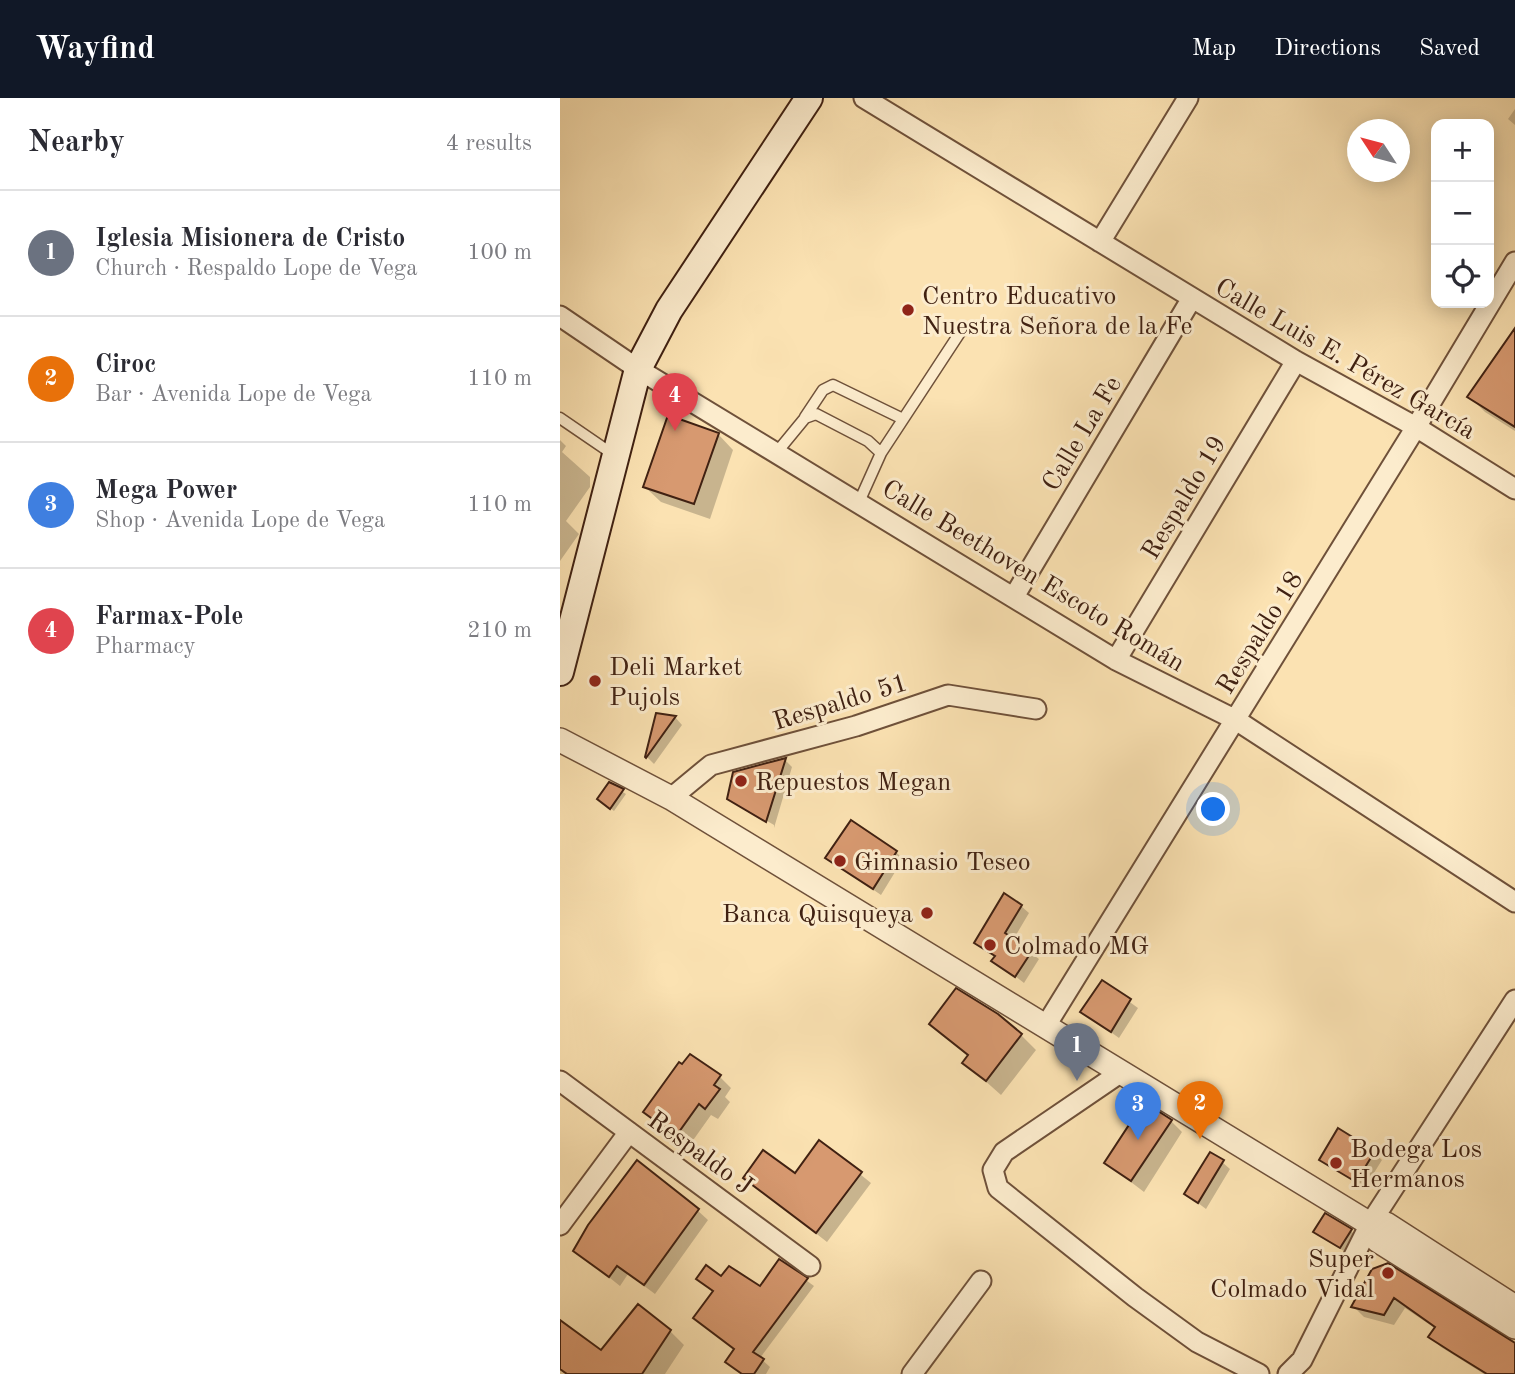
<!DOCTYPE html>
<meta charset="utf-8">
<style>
:root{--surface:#fff;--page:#f2f2f3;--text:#2b2b33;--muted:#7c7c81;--line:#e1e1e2;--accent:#111827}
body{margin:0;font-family:"Old Standard TT",serif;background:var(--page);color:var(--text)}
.controls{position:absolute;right:21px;top:21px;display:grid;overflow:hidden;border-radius:14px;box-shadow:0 4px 18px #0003}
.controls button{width:63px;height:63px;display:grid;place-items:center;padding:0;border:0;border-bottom:2px solid var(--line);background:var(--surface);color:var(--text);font:35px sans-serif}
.compass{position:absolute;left:787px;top:21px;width:63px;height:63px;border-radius:50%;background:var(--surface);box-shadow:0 4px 18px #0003;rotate:306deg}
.you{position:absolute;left:654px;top:712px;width:24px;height:24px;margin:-18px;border:5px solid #fff;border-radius:50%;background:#1a73e8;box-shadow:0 0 0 10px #1a73e833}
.badge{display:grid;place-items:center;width:46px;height:46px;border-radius:50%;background:var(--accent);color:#fff;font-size:23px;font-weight:700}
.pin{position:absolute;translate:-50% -58px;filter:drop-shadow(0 2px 4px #0008)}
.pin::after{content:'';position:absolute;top:37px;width:24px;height:21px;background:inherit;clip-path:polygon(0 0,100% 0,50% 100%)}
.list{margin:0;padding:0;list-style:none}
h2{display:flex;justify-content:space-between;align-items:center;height:91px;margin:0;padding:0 28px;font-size:30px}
h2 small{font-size:23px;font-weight:400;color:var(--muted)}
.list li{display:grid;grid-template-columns:46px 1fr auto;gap:21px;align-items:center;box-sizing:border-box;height:126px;padding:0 28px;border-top:2px solid var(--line)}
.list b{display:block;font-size:26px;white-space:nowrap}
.list p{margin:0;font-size:23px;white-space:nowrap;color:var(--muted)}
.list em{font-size:23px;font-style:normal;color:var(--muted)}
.icon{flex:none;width:38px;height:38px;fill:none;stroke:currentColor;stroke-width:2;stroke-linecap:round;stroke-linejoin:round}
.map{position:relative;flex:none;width:955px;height:1276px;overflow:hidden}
header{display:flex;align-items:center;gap:42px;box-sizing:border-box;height:98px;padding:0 35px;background:var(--accent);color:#fff}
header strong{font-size:33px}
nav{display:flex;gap:38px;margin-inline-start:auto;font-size:24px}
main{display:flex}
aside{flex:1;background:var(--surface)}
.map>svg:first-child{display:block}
.shadow{fill:#0003}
.building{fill:#d79970;stroke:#402112;stroke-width:2}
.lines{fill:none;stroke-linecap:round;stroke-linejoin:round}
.service-casing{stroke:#6f513a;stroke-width:13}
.minor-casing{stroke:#6f513a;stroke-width:23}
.tertiary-casing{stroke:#6f513a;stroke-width:26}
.secondary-casing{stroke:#402112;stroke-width:30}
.service{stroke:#fceccd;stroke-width:10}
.minor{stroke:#fceccd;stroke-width:19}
.tertiary{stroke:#fceccd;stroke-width:23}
.secondary{stroke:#fceccd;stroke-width:26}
.poi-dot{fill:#8f2418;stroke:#fceccd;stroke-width:2.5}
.labels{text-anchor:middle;stroke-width:6;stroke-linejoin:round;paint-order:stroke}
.poi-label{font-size:26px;fill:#402112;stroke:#fceccd;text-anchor:start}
.street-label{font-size:26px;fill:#402112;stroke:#fceccd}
</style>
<header>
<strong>Wayfind</strong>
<nav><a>Map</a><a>Directions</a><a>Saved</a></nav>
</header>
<main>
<aside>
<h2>Nearby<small>4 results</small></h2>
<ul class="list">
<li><span class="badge" style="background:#6b7280">1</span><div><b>Iglesia Misionera de Cristo</b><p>Church · Respaldo Lope de Vega</p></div><em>100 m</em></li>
<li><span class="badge" style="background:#e8710a">2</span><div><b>Ciroc</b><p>Bar · Avenida Lope de Vega</p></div><em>110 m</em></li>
<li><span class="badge" style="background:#3f7fe0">3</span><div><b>Mega Power</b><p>Shop · Avenida Lope de Vega</p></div><em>110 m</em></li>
<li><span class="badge" style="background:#e0444e">4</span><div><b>Farmax-Pole</b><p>Pharmacy</p></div><em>210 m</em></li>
</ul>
</aside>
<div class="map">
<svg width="955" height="1276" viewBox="0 0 955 1276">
<rect width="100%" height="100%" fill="#fbe2b2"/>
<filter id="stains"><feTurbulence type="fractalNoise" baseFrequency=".00286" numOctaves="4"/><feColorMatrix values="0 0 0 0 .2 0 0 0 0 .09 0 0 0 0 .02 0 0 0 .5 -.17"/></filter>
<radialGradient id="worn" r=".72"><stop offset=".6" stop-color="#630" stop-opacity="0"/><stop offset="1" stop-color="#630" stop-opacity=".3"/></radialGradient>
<!-- shadow -->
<path class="shadow" d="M 955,11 L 955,27 L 948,21 Z
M 955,233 L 955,333 L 925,314 L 909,298 Z
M 158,336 L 173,352 L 150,421 L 101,404 L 85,389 Z
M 0,342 L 6,348 L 2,354 L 30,379 L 30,389 L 6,423 L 19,436 L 0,463 Z
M 98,617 L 115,619 L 122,627 L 94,666 L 87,659 Z
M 225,662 L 232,669 L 214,730 L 214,727 L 169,701 Z
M 50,686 L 66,696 L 54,713 L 42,704 Z
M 336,754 L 343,761 L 321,797 L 267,760 Z
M 461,808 L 469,815 L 453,842 L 479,861 L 464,885 L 440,866 L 440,869 L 434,863 L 436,860 L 416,845 Z
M 542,884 L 578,910 L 559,940 L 523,914 Z
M 371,926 L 461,937 L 476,952 L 441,997 L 405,965 L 409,959 Z
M 160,979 L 171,990 L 165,999 L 170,1004 L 158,1021 L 151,1017 L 129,1048 L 85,1013 Z
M 611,1023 L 622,1034 L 584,1094 L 546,1065 Z
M 260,1044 L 311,1085 L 267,1144 L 185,1080 L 235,1077 Z
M 814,1055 L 822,1062 L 804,1091 L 761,1061 Z
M 662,1064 L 670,1071 L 646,1111 L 626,1096 Z
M 137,1112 L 148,1122 L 95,1196 L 68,1176 L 60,1188 L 16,1153 Z
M 791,1133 L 798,1140 L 788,1156 L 756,1134 Z
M 220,1163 L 254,1188 L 200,1260 L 210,1269 L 206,1276 L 182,1276 L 167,1264 L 175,1252 L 135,1220 L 154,1194 L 138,1181 L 162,1180 L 198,1191 Z
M 814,1172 L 955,1248 L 955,1276 L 924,1276 L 881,1249 L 871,1239 L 876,1231 L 845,1210 L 834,1227 L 804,1219 L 793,1208 Z
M 0,1225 L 41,1255 L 110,1233 L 124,1247 L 105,1276 L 6,1276 L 0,1272 Z"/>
<!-- building -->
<path class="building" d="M 955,230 L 955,329 L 907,299 Z
M 108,317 L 159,335 L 134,406 L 83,389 Z
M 96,615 L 116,618 L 86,660 L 85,659 Z
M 226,660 L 206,724 L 167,701 L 173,674 Z
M 49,684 L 64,691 L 50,711 L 37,701 Z
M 291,722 L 337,753 L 313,791 L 265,760 Z
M 444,795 L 462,807 L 445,835 L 472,853 L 455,879 L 431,863 L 435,858 L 414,845 Z
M 542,882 L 571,901 L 551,934 L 520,914 Z
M 396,890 L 438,916 L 462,936 L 426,983 L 402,965 L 408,957 L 369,926 Z
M 130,956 L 161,977 L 154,987 L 160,991 L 145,1011 L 139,1006 L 116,1038 L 83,1014 L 119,964 L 122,966 Z
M 584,1004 L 612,1022 L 571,1083 L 544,1065 Z
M 778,1030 L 815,1053 L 796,1084 L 759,1062 Z
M 259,1042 L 302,1074 L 256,1135 L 183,1080 L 203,1052 L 235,1075 Z
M 650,1054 L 664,1062 L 638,1105 L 624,1096 Z
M 77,1062 L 139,1111 L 84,1187 L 57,1168 L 49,1179 L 13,1153 L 28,1127 Z
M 765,1115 L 792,1131 L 780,1150 L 753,1134 Z
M 219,1161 L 248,1180 L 193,1254 L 204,1261 L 194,1276 L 182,1276 L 165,1264 L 174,1251 L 133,1220 L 153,1193 L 136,1181 L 146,1167 L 161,1178 L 169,1168 L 200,1188 Z
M 828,1165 L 955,1245 L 955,1276 L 927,1276 L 893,1255 L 868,1239 L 875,1229 L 834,1200 L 824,1217 L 791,1209 L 812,1171 Z
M 78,1206 L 111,1232 L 82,1276 L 7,1276 L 0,1271 L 0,1222 L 41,1252 Z"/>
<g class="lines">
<defs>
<path id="service" d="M 245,319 L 263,292 L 273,287 L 343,321
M 0,320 L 54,357
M 217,354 L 245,320 L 256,316 L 308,343 L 321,355 L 299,404
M 321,355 L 401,233"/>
<path id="minor" d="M 304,0 L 736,263 L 856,329 L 955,391
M 540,144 L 628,0
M 0,218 L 78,271 L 556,562 L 676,622 L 955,804
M 455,497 L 632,200
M 556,562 L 736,263
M 111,700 L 151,667 L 296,628 L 388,597 L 476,611
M 485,929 L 856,329 L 955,164
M 560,975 L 444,1054 L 433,1072 L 438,1090 L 575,1199 L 637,1244 L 699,1276
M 0,983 L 250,1168
M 0,1127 L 69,1034
M 352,1276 L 421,1183
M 728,1276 L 742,1262 L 810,1126 L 955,902"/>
<path id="tertiary" d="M 0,642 L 111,700 L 810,1126 L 826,1126 L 955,1209
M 810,1126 L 817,1142 L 955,1229"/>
<path id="secondary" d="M 0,574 L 78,271 L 109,212 L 249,0"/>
</defs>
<!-- service casing -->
<use href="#service" class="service-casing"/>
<!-- minor casing -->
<use href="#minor" class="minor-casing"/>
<!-- tertiary casing -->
<use href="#tertiary" class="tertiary-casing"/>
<!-- secondary casing -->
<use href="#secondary" class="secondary-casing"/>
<!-- service -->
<use href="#service" class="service"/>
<!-- minor -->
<use href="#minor" class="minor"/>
<!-- tertiary -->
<use href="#tertiary" class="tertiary"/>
<!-- secondary -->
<use href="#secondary" class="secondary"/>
</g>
<!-- markers -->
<g class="poi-dot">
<circle cx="348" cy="212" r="7"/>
<circle cx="35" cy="583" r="7"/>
<circle cx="181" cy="683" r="7"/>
<circle cx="280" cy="763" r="7"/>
<circle cx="367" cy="815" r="7"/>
<circle cx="430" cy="847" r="7"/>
<circle cx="776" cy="1065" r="7"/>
<circle cx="828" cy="1175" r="7"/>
</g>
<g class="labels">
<!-- poi labels -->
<g class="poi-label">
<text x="362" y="206">Centro Educativo<tspan x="362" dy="30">Nuestra Señora de la Fe</tspan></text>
<text x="49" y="577">Deli Market<tspan x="49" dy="30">Pujols</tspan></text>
<text x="195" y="692">Repuestos Megan</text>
<text x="294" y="772">Gimnasio Teseo</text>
<text x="353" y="824" text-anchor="end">Banca Quisqueya</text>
<text x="444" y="856">Colmado MG</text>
<text x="790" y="1059">Bodega Los<tspan x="790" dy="30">Hermanos</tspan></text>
<text x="814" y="1169" text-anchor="end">Super<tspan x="814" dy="30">Colmado Vidal</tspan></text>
</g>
<!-- street labels -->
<g class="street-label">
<text transform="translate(786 260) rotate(30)" y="9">Calle Luis E. Pérez García</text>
<text transform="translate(521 335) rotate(-59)" y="9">Calle La Fe</text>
<text transform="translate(623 399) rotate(-59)" y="9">Respaldo 19</text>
<text transform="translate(474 477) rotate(31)" y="9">Calle Beethoven Escoto Román</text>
<text transform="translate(699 534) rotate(-58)" y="9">Respaldo 18</text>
<text transform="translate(280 603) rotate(-17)" y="9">Respaldo 51</text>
<text transform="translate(141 1054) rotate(36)" y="9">Respaldo J</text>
</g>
</g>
<rect width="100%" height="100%" filter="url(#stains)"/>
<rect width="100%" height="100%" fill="url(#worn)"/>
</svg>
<div class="controls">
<button>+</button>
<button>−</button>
<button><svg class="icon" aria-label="locate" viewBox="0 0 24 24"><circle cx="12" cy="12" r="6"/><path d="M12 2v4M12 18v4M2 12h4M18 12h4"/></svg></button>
</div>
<svg class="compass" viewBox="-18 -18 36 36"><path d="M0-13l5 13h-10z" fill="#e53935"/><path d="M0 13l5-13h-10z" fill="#7c7c81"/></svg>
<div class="you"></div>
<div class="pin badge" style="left:517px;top:983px;background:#6b7280">1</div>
<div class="pin badge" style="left:640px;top:1041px;background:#e8710a">2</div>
<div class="pin badge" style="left:578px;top:1042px;background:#3f7fe0">3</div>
<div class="pin badge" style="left:115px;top:333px;background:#e0444e">4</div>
</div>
</main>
